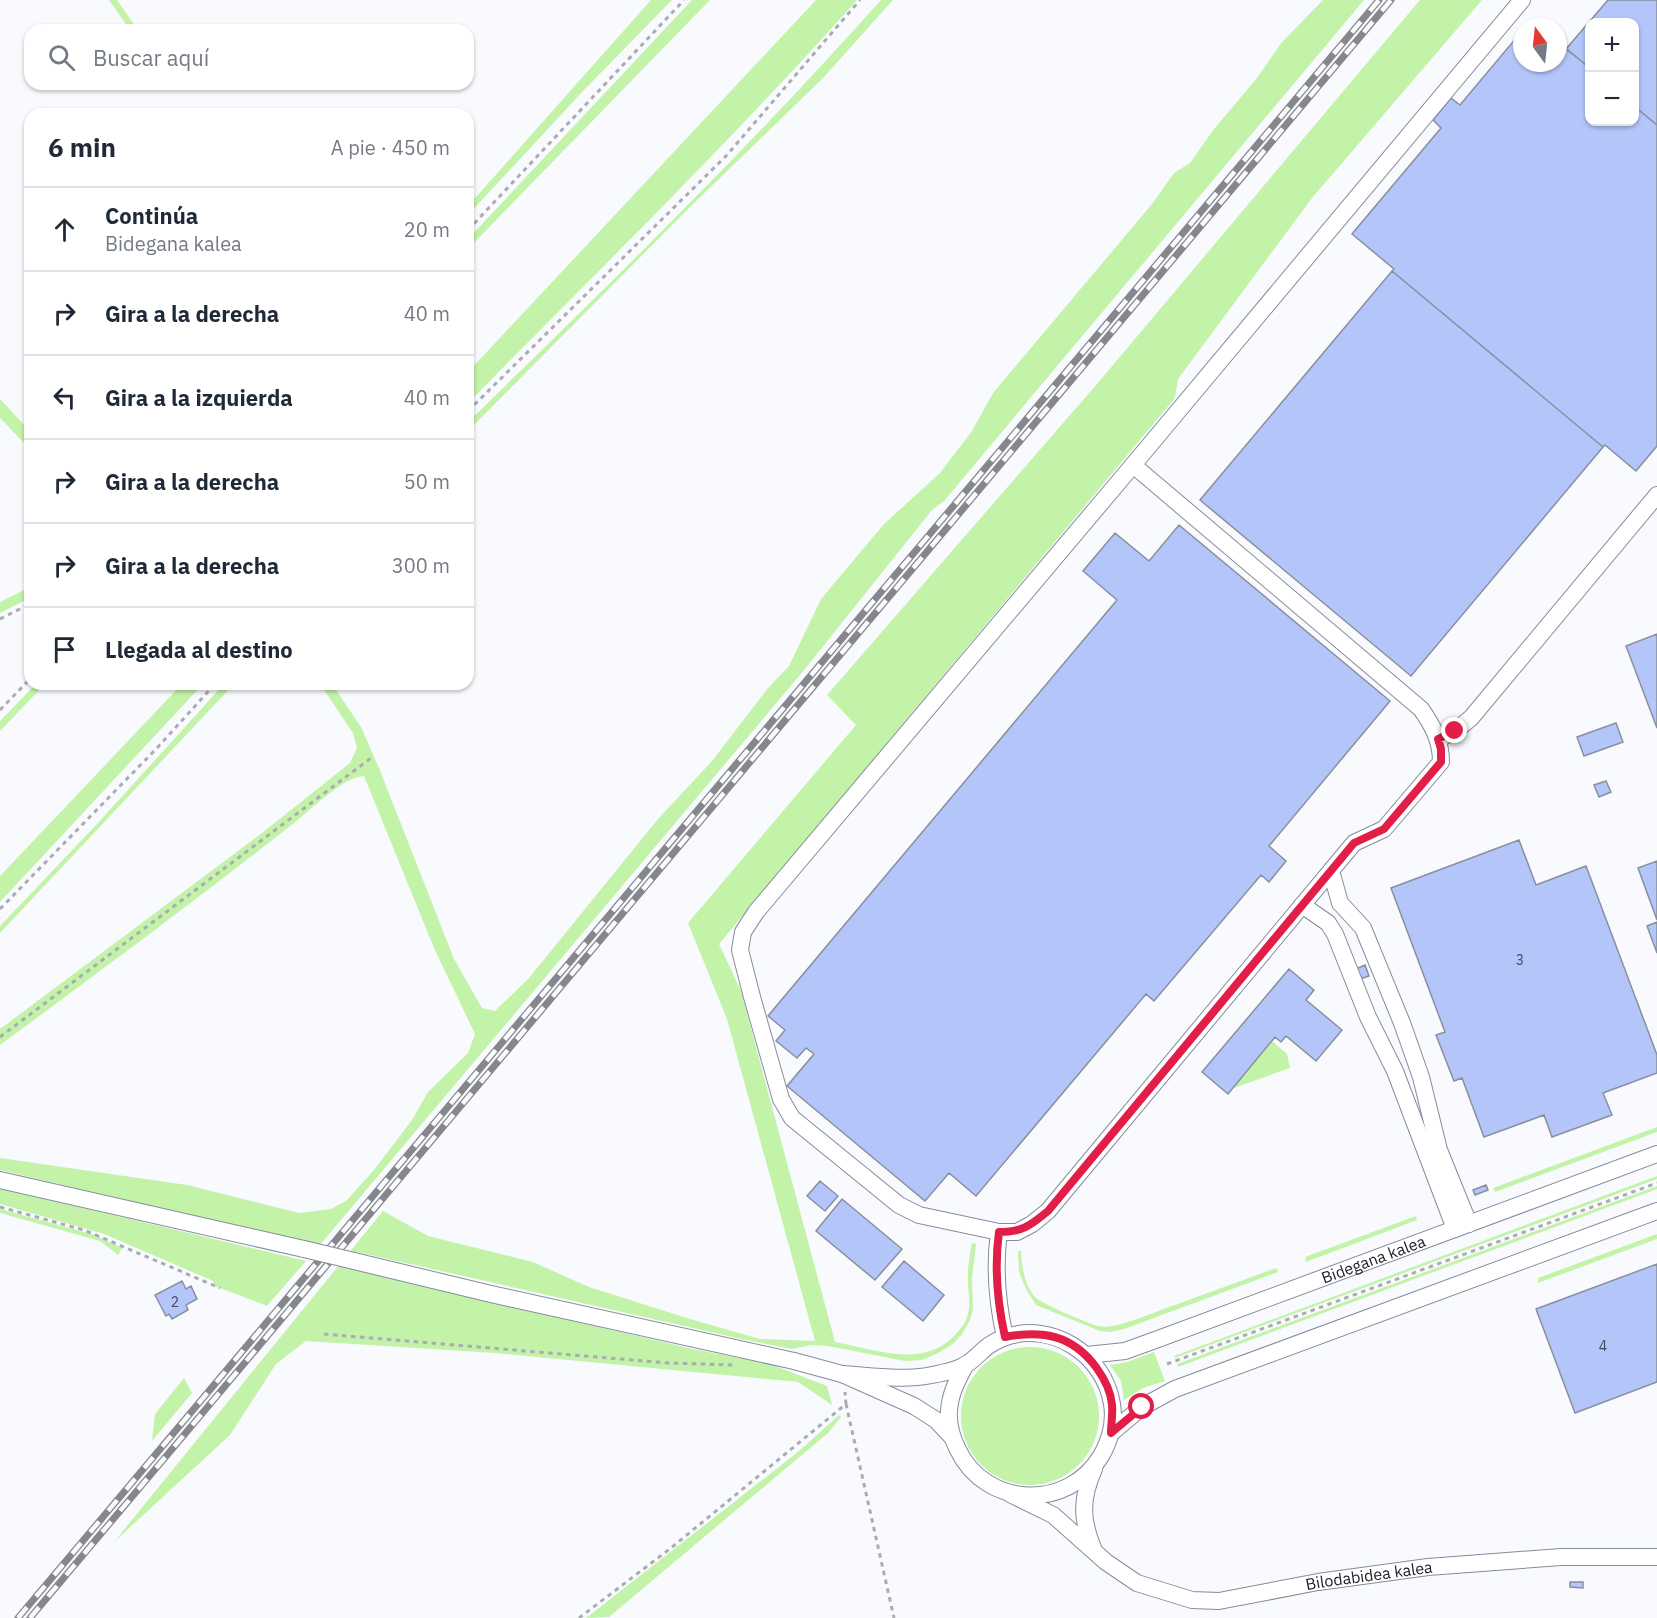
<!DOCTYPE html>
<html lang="es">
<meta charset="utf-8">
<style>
:root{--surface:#fff;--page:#f2f2f3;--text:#1f2937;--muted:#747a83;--line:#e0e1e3}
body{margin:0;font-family:"IBM Plex Sans",sans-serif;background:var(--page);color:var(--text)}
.controls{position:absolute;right:18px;top:18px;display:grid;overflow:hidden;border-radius:12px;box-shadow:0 2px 4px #0004}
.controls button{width:54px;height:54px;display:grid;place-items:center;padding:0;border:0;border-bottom:2px solid var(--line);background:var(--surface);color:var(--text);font:30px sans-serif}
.compass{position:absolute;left:1513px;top:18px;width:54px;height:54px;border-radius:50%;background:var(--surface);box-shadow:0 2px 4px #0004;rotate:345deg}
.stop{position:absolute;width:18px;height:18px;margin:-14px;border:4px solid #e11d48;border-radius:50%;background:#fff}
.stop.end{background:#e11d48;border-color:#fff;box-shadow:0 2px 6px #0008}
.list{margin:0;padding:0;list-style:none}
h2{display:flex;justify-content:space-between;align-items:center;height:78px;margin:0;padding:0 24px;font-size:26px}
h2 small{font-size:20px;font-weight:400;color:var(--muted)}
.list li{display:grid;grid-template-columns:39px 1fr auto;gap:18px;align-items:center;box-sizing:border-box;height:84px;padding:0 24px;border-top:2px solid var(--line)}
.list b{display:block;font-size:22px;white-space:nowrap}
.list p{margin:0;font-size:20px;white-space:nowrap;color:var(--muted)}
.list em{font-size:20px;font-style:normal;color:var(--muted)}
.icon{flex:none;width:33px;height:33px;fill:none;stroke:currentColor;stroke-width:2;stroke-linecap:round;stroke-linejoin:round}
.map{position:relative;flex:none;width:1657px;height:1618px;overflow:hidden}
.search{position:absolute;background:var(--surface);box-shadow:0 2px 4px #0004;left:24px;top:24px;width:450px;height:66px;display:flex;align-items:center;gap:15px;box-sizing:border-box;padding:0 21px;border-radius:18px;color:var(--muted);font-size:22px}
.panel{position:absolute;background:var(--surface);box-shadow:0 2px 4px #0004;left:24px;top:108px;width:450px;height:582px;border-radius:18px}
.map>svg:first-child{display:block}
.green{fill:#c2f3a8}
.building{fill:#b3c5f9;stroke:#898f9f;stroke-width:1.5}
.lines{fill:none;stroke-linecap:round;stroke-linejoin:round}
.minor-casing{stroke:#878c9c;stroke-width:18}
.path{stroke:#abacb1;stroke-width:3;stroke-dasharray:4.5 4.5;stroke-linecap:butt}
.minor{stroke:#fff;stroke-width:16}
.rail-casing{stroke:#85878c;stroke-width:7}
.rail{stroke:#f9fafe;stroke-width:4.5;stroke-dasharray:14;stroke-linecap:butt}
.minor-bridge-casing{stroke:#878c9c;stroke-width:18;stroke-linecap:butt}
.minor-bridge{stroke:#fff;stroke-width:16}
.route{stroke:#e11d48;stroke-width:8}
.labels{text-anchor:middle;stroke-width:5;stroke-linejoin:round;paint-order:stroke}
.number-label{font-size:14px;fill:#454b5c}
.street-label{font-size:16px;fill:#202228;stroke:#f9fafe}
</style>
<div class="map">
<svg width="1657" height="1618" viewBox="0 0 1657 1618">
<rect width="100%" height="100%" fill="#f9fafe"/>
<!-- green -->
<path class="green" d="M 109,0 L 117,0 L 138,30 L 130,30 Z
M 651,0 L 672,0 L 584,90 L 468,215 L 468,206 Z
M 692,0 L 710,0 L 468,249 L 468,239 Z
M 816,0 L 857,0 C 733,139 599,270 468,403 L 468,372 Z
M 881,0 L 893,0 L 823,78 L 688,209 L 468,431 L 468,422 C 609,285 750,147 881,0 Z
M 1323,0 L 1364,0 L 944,501 L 932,510 L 805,669 L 319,1246 L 0,1170 L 0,1158 L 187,1185 L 299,1213 L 331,1209 L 346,1201 L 374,1170 L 412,1120 L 428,1092 L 468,1053 L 475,1034 L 434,948 L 364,776 C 344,776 311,810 294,823 C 198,899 99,972 0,1045 L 0,1029 L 262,833 L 350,763 L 357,748 L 353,733 L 320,684 L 332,684 L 361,727 L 379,768 L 454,959 L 482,1008 L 495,1011 L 529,978 L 658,819 L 712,761 L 768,688 L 789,666 L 821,599 L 884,524 L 940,473 L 972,431 L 993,393 L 1152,204 L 1174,173 L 1190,163 L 1214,129 L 1257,78 L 1282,42 Z
M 1420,0 L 1482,0 L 1312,198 L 1178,379 L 1175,398 L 719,944 L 741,991 L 835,1342 C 874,1349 922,1369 954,1336 C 959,1330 965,1325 967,1317 C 972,1304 967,1288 968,1275 C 968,1264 970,1253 972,1243 L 976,1244 L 972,1278 L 973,1310 L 970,1320 L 962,1334 L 953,1344 L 938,1353 L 922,1360 L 905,1361 L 828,1346 L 811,1345 L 792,1349 L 746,1340 L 357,1252 L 347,1268 L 693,1349 L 770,1364 L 827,1386 L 832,1405 L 798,1382 L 495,1353 L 306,1341 L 276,1364 L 230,1435 L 114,1542 L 383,1211 L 428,1236 L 533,1262 L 589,1287 L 690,1319 L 760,1339 L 815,1341 L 727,1019 L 688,923 L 856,725 L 827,695 L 1097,384 Z
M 0,399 L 30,431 L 30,449 L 0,418 Z
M 30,587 L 30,598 L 0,613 L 0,602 Z
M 36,684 L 45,684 L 0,731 L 0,721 Z
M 182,684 L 203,684 L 0,902 L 0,876 Z
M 224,684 L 234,684 L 0,933 L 0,926 L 97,824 Z
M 1272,1041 L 1287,1054 L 1290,1068 L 1231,1089 Z
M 1657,1127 L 1657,1132 L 1495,1192 L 1493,1188 Z
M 1657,1176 L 1657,1179 L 1175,1358 L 1174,1356 Z
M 1657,1186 L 1657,1189 L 1178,1367 L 1177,1364 Z
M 0,1188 L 306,1261 L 267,1306 L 215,1286 L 213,1281 L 104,1234 L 0,1204 Z
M 0,1209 L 95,1235 L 122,1248 L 118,1255 L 100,1241 L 0,1213 Z
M 1416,1216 L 1417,1220 L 1306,1262 L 1305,1257 Z
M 1657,1234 L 1657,1239 L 1538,1283 L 1538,1278 Z
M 1018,1251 L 1021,1251 C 1022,1267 1024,1283 1034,1296 C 1039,1303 1087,1323 1098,1326 C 1110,1329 1123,1323 1134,1320 L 1276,1268 L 1278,1272 L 1124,1329 L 1111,1332 L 1100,1331 L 1036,1305 L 1026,1289 L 1019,1272 Z
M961 1416a69 69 0 1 1 138 0a69 69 0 1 1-138 0Z
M 1154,1352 L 1165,1381 L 1143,1388 L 1124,1400 L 1121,1381 L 1110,1365 L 1127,1362 Z
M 184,1378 L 192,1393 L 152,1441 L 155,1414 Z
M 839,1415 L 841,1417 L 828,1433 L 609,1617 L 586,1618 L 798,1452 Z"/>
<!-- building -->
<path class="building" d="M 1608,0 L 1657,0 L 1657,125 L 1634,106 L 1634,22 L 1590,22 L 1590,68 L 1566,49 Z
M 1522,31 L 1522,63 L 1558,63 L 1558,42 L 1590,68 L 1590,122 L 1634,122 L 1634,106 L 1657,125 L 1657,446 L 1636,471 L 1605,445 L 1603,447 L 1392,271 L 1394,269 L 1352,234 L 1441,128 L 1433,120 L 1451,98 L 1460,105 Z
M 1392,271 L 1603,447 L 1411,676 L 1200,500 Z
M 1179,525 L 1390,701 L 1269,846 L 1286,861 L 1269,882 L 1261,875 L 1154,1001 L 1146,994 L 976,1196 L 949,1173 L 925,1201 L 787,1086 L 814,1054 L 806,1048 L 797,1058 L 776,1041 L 785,1030 L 768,1016 L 1117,600 L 1083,571 L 1115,533 L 1149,561 Z
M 1657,634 L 1657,728 L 1626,646 Z
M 1616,723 L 1623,742 L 1584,756 L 1577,737 Z
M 1606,781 L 1611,792 L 1599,797 L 1594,785 Z
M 1519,840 L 1536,885 L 1586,866 L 1657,1055 L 1657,1073 L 1603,1093 L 1612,1115 L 1552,1137 L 1544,1115 L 1484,1137 L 1462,1078 L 1454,1081 L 1436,1035 L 1445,1032 L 1391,888 Z
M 1657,861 L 1657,920 L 1638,868 Z
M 1657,922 L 1657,953 L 1647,926 Z
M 1365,965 L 1369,976 L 1360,979 L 1356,969 Z
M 1289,969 L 1314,990 L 1306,1000 L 1342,1030 L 1316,1061 L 1286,1036 L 1281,1042 L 1275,1037 L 1228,1094 L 1202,1072 Z
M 820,1181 L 838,1196 L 825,1211 L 807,1196 Z
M 1486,1185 L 1488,1190 L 1475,1195 L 1473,1190 Z
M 842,1199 L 902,1249 L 875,1280 L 816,1231 Z
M 904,1261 L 944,1295 L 923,1321 L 882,1287 Z
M 1657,1264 L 1657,1382 L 1575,1413 L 1536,1309 Z
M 182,1281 L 186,1289 L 191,1286 L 197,1299 L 186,1305 L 188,1310 L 172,1319 L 169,1314 L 166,1316 L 155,1295 Z
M 1570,1582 L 1583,1582 L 1583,1588 L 1570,1587 Z"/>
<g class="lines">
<defs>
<g id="minor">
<path d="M 1133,465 L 1421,709 C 1433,726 1441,741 1441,762 L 1384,829 L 1354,843 L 1048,1211 L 1032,1224 L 1017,1232 L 999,1232 L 919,1215 L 899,1205 L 792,1118 L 781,1099 L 752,997 L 740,950 L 743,932 L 756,912 Z"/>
<path d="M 1133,465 L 1522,0"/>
<path d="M 1438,739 L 1455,731 L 1471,718 L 1657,495"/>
<path d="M 1331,871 L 1340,903 L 1363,928 L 1402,1023 L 1421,1077 L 1439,1150 L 1469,1224"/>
<path d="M 1302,905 L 1328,923 L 1335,934 L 1368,1017 L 1395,1071 L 1455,1229"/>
<path d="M 0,1180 L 304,1249"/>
<path d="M 999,1232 C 994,1268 997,1302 1005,1337"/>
<path d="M 354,1261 L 491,1294 L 794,1361 L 842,1374 L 914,1406 L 936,1420 L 952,1437"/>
<path id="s1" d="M 1087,1355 L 1125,1351 L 1158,1339 L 1657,1154"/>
<path d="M 842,1374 C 872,1376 903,1381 932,1375 C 943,1373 958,1370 967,1364 C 981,1354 985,1345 1003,1338 C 1051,1320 1104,1354 1112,1404 C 1115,1421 1110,1441 1101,1456 C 1068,1511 986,1508 958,1450 C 952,1438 948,1424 949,1411 C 950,1393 958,1379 966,1364"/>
<path d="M 1111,1433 L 1142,1407 L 1175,1389 L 1657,1211"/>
<path id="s2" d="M 1010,1494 L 1053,1515 L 1106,1562 L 1137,1583 L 1192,1600 L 1219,1601 L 1318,1582 L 1428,1567 L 1561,1557 L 1657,1557"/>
<path d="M 1093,1548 C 1081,1519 1081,1498 1094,1469"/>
</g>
</defs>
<!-- minor casing -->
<use href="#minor" class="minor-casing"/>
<!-- path -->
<path class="path" d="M 468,230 L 684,0
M 468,411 L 727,155 L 860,0
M 0,619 L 30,604
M 0,710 L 30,679
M 0,909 L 157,748 L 215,684
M 0,1037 L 371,758
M 0,1207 L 84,1230 L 220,1288
M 324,1334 L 668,1363 L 735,1365
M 1167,1364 L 1657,1183
M 846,1404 L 894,1618
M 579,1618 L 671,1548 L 846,1404 L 845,1392"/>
<!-- minor -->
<use href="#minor" class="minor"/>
<defs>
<path id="rail" d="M 18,1618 L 1379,0
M 30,1618 L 1391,0"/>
</defs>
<!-- rail casing -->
<use href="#rail" class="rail-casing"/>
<!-- rail -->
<use href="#rail" class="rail"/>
<defs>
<path id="minor-bridge" d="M 304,1249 L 354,1261"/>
</defs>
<!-- minor-bridge casing -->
<use href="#minor-bridge" class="minor-bridge-casing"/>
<!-- minor-bridge -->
<use href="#minor-bridge" class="minor-bridge"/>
</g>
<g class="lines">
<!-- route -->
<path class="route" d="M 1142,1407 L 1111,1433 C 1111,1424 1113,1414 1112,1405 C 1111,1391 1104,1378 1096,1367 C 1072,1335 1043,1330 1005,1337 C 997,1301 994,1268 999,1232 C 1022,1232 1030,1226 1048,1211 L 1354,843 L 1384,829 L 1441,762 L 1441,749 L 1438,739 L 1455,731"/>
</g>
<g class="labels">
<!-- number labels -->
<g class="number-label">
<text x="1520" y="965">3</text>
<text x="175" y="1307">2</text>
<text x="1603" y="1351">4</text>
</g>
<!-- street labels -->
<g class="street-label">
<text dy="6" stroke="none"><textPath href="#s1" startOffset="303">Bidegana kalea</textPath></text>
<text dy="6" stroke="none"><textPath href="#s2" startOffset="393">Bilodabidea kalea</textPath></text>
</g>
</g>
</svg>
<div class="controls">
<button>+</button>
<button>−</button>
</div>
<svg class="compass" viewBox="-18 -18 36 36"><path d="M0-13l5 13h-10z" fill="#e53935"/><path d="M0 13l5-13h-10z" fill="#747a83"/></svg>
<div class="stop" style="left:1142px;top:1407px"></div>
<div class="stop end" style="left:1455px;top:731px"></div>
<div class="search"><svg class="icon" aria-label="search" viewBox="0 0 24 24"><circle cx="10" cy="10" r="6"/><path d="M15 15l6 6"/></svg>Buscar aquí</div>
<section class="panel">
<h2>6 min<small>A pie · 450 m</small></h2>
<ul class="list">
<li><svg class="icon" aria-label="ahead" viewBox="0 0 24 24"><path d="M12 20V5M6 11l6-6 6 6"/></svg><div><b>Continúa</b><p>Bidegana kalea</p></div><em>20 m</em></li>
<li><svg class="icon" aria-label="right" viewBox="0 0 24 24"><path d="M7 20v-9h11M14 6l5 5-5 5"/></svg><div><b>Gira a la derecha</b></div><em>40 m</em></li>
<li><svg class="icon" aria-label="left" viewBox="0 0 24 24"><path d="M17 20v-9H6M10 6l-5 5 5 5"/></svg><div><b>Gira a la izquierda</b></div><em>40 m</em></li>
<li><svg class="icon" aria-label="right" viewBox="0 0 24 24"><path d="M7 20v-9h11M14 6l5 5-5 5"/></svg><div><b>Gira a la derecha</b></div><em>50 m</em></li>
<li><svg class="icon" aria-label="right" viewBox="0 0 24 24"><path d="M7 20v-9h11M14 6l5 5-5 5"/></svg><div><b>Gira a la derecha</b></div><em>300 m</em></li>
<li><svg class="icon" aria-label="arrive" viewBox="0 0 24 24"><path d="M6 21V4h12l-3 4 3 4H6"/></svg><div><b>Llegada al destino</b></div></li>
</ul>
</section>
</div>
